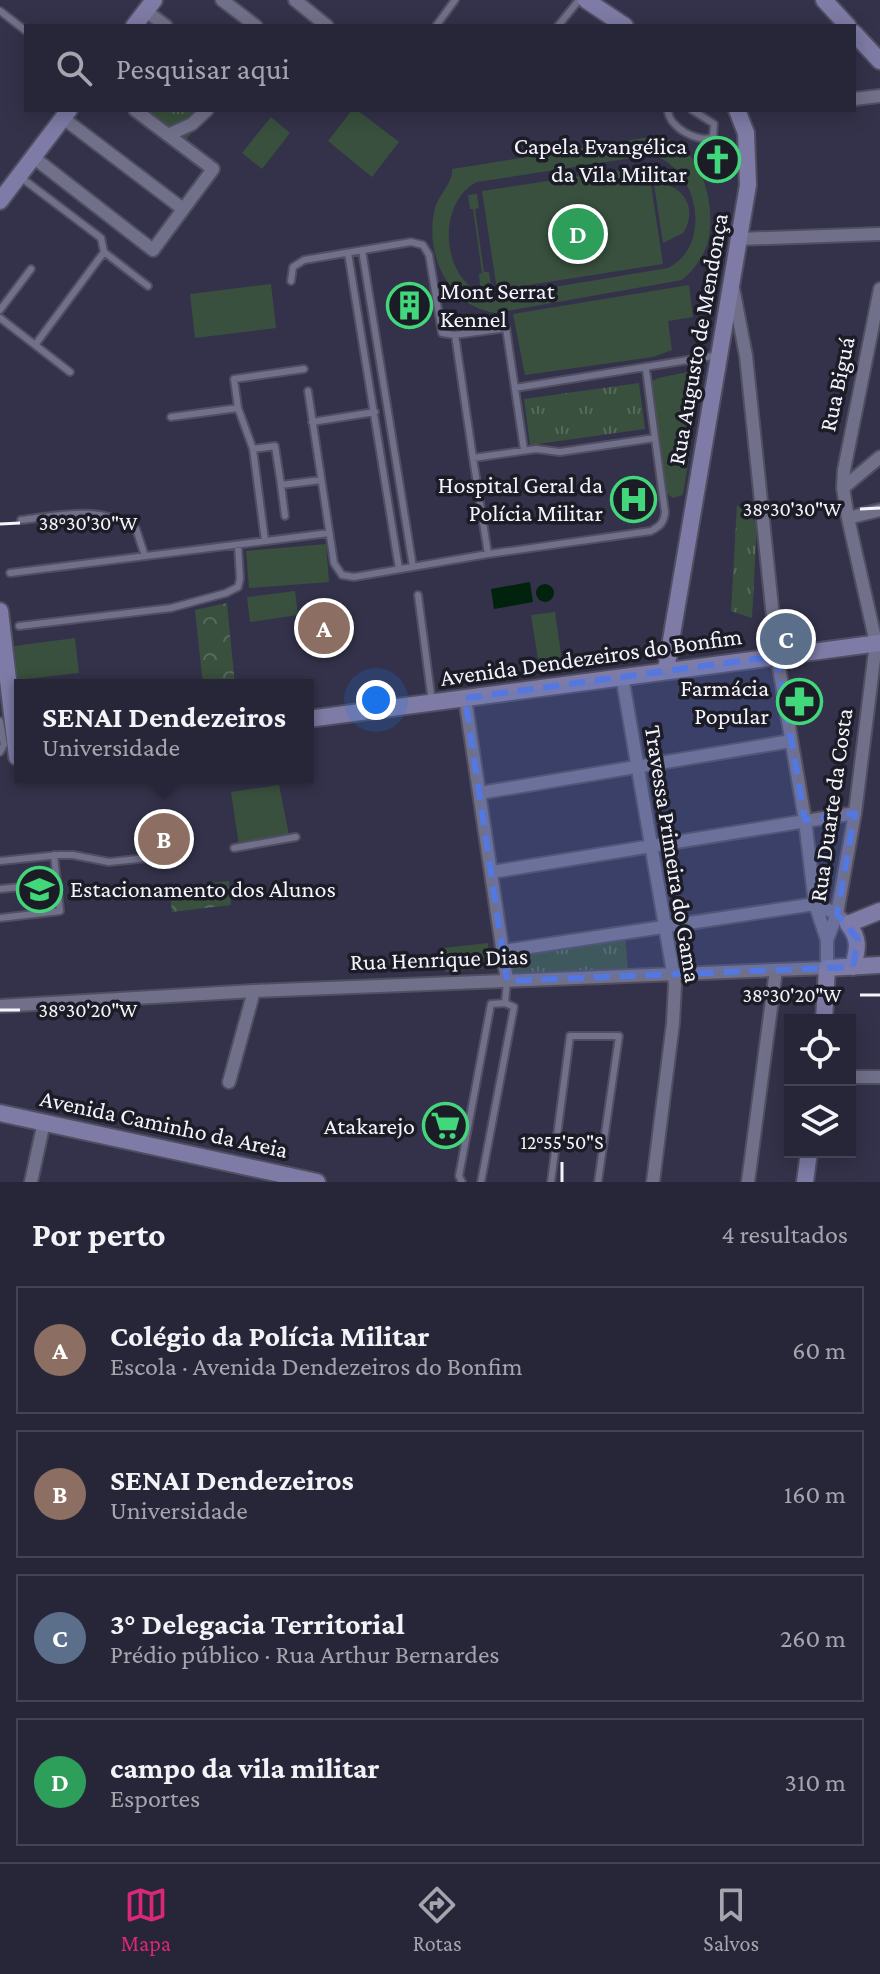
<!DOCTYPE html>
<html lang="pt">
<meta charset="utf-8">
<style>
:root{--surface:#272638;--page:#2f2e40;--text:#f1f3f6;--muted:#a4a5ae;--line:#434353;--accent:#db2777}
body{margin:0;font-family:"Crimson Pro",serif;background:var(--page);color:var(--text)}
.controls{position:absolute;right:24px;bottom:24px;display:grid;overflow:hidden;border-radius:0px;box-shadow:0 4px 20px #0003}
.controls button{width:72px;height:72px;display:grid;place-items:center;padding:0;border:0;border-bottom:2px solid var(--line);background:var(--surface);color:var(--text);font:40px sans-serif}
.you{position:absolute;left:376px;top:700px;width:28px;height:28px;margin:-20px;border:6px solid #fff;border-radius:50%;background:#1a73e8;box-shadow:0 0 0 12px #1a73e833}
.badge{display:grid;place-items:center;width:52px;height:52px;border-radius:50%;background:var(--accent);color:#fff;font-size:26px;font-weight:700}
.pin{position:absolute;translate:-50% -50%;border:4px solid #fff;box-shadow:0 2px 8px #0006}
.popup{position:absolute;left:14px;top:679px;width:300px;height:104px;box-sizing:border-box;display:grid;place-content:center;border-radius:0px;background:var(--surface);filter:drop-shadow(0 2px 6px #0005);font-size:26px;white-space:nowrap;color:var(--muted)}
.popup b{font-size:30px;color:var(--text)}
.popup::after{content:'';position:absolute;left:50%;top:100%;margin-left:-16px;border:16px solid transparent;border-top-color:var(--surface)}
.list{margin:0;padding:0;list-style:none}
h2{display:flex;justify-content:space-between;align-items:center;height:104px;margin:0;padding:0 32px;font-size:34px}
h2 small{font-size:26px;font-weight:400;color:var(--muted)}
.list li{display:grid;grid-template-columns:52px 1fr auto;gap:24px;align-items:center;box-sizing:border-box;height:128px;margin:0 16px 16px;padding:0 16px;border:2px solid var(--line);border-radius:0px}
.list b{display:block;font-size:30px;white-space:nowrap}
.list p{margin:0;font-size:26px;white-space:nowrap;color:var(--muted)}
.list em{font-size:26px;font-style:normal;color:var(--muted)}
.icon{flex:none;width:44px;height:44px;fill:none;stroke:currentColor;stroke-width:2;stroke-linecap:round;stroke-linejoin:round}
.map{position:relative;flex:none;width:880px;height:1182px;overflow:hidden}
.search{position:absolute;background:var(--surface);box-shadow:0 4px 20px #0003;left:24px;right:24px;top:24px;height:88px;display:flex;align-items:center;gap:20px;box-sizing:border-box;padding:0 28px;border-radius:0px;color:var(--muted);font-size:30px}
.sheet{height:680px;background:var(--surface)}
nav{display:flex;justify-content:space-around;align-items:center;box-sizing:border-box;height:112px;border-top:2px solid var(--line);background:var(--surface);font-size:22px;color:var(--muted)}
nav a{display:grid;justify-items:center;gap:4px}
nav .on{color:var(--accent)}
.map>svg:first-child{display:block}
.green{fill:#39503e;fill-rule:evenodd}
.forest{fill:url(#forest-crowns)}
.park{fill:url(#park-tufts)}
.water{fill:#01220c}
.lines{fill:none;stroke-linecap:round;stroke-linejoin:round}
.lane-casing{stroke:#504e60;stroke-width:10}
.street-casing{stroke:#504e60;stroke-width:16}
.secondary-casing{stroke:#504e60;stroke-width:20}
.lane{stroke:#71708a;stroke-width:6}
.street{stroke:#71708a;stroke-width:12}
.secondary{stroke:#7e7ba6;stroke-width:16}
.marked{fill:#5378e1;fill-opacity:0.2;stroke:#5378e1;stroke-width:6;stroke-dasharray:16 10;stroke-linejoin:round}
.ticks{fill:none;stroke:#f4f4fd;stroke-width:3}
.labels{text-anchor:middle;stroke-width:7;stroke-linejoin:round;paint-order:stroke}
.poi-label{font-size:24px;fill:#f4f4fd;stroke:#1c1c26;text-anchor:end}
.street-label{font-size:24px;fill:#f4f4fd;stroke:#1c1c26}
.ticks-label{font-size:20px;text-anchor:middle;fill:#f4f4fd;stroke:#1c1c26;stroke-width:7;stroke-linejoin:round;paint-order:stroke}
</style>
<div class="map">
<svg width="880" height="1182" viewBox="0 0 880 1182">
<defs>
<pattern id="forest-crowns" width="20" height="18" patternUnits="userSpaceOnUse" patternTransform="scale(2)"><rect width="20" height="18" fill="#39503e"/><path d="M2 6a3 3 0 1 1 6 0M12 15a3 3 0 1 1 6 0" fill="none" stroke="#566a5b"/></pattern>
<pattern id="park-tufts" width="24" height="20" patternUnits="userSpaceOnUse" patternTransform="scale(2)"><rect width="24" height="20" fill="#39503e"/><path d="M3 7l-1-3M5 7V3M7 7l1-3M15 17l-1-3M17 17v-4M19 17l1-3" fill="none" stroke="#566a5b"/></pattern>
</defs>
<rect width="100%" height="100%" fill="#34324a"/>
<!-- green -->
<path class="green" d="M 352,110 L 357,110 L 399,142 L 372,177 L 328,141 Z
M 271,117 L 290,133 L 262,169 L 242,153 Z
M 650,137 C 700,135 719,206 707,245 C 702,259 693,271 682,280 L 496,313 C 447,307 424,252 435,208 C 439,194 453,183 452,169 ZM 651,155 C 698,166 714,245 668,268 L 495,297 C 487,295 478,292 471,287 C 440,262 441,200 477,182 Z
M 648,166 L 663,264 L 497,290 L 482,191 Z
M 654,184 C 683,182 699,209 683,233 L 663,243 Z
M 477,194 L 479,208 L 475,209 L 484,272 L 489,272 L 491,285 L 480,287 L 479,274 L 482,273 L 473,209 L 470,209 L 468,195 Z
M 271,284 L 276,328 L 195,338 L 190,294 Z
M 689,285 L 693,317 L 668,321 L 672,350 L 653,357 L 525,375 L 513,314 Z
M 698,370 L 702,372 L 683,495 L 673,498 L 665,492 L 651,382 L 658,378 Z
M 326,544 L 329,582 L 249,588 L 246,551 Z
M 295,591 L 298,615 L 250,622 L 247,597 Z
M 555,612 L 563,668 L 540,672 L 531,615 Z
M 75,638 L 79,673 L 18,680 L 14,646 Z
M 279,785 L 289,835 L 239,846 L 231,792 Z
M 488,943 L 490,968 L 445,972 L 443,948 Z"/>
<!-- forest -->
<path class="forest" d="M 227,603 L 235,685 L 203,685 L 195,610 Z
M 229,881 L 231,905 L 172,912 L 169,887 Z"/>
<!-- park -->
<path class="park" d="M 146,110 L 208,110 L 186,140 Z
M 639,383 L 645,429 L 530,445 L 524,399 Z
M 737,505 L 757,523 L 752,618 L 731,611 Z
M 625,936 L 628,969 L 511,975 L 508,953 Z"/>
<!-- water -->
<path class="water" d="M 530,582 L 533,602 L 494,609 L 491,589 Z
M536 593a9 9 0 1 1 18 0a9 9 0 1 1-18 0Z"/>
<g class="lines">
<defs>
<path id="lane" d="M 0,11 L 26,31
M 436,26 L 455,0
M 558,26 L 579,0
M 668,110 C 668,127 699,144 713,137 L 714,124 L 692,110
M 19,176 L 101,238 L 104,252 L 148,286
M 362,250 L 413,567
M 348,253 L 399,569
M 291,281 L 293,267 L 304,260 L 411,242 L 423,245 L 429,255 L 442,333 L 455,335 L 506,328 L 524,450
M 0,310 L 31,269
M 0,318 L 70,372
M 35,345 L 104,252
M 646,369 L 655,438
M 515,388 L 719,355
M 308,391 L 334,563 L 342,575 L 354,577 L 488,554 L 651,531 C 660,526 664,523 665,512 L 655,438 L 560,452 L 536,449 L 473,458 L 455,335
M 171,417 L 238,408
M 312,422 L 375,412
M 253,449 L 275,446 L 281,485 L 321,480
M 473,458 L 488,554
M 281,485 L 285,516
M 21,520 C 62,515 99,505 136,529 L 145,556
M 265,541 L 253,449 L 238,408 L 234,379 L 304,369
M 10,573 L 329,533
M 418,595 L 432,702
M 19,626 L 171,608 L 226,593 L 238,587 L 240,579 L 238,545
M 0,721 L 4,745 L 0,752
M 234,848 L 296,837
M 0,861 L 59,855 L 73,855 L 109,862 L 148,858
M 0,889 L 57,883
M 0,918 L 60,911 L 54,855
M 505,1003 L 507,981
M 462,1182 L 459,1176 L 491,1004 L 505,1003 L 514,1007 L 481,1182
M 551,1182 L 570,1036 L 619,1036 L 598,1182"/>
<path id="street" d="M 222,0 L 256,26
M 295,0 L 327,26
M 146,11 L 166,26
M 854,99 L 880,96
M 63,118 L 183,209
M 168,135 L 192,124 L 207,110
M 33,157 L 153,250 L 213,169 L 135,110
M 739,239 L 880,234
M 843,488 L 880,457
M 848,518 L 880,510
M 622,676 L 675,984 L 673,1023 L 653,1182
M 465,698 L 507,981
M 480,793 L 791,741
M 492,872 L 855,813
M 848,924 L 837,914 L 855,813 L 876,643 L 848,518 L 843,488 L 844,470 L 880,289
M 504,951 L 815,904 L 837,914 L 827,940
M 0,1006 L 254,991 L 827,968 L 827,940 L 815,904 L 805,820 L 777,656 L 746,356 L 733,288
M 850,1077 L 880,1077
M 229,1082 L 254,991
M 31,1182 L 44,1122
M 748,1182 L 776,970"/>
<path id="secondary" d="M 586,0 L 625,26
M 824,0 L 848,26
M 134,26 L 154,0
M 854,33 L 880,61
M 0,201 L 69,110
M 0,611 L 17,757
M 666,670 L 748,185 L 746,133 L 737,110
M 308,719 L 880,643
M 853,967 C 858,948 860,939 848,924 L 880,911
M 824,1020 L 827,968 L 880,965
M 0,1113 L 317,1182
M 805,1182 L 809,1152"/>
</defs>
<!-- lane casing -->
<use href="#lane" class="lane-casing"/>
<!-- street casing -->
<use href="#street" class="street-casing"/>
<!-- secondary casing -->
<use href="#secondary" class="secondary-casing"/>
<!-- lane -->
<use href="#lane" class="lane"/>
<!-- street -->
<use href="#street" class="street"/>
<!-- secondary -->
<use href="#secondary" class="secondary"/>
</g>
<!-- marked area -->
<path class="marked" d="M 777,656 L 805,820 L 855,813 L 837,914 L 858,939 L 853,967 L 507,981 L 465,698 Z"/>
<!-- ticks -->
<path class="ticks" d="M 860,509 L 880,508M 0,524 L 20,523M 860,995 L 880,995M 0,1010 L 20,1010M 562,1162 L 562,1182"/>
<!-- icons -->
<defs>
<symbol id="church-ring" viewBox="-11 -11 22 22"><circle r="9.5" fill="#1c1c26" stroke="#43d77b" stroke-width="1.5"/><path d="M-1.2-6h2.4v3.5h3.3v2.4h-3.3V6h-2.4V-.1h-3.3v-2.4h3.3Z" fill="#43d77b"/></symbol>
<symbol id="building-ring" viewBox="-11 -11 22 22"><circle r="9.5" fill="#1c1c26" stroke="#43d77b" stroke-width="1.5"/><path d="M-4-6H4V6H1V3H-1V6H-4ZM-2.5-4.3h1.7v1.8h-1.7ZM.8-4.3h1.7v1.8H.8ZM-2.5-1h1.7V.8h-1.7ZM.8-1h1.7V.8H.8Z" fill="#43d77b"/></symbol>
<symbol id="hospital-ring" viewBox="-11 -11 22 22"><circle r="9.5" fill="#1c1c26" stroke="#43d77b" stroke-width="1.5"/><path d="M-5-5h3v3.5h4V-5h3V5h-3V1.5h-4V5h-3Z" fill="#43d77b"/></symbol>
<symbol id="pharmacy-ring" viewBox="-11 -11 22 22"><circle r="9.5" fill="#1c1c26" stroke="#43d77b" stroke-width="1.5"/><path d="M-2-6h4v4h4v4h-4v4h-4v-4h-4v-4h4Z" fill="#43d77b"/></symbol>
<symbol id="university-ring" viewBox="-11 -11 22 22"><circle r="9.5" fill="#1c1c26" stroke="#43d77b" stroke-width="1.5"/><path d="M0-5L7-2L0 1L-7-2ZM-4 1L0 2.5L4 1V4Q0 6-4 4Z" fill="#43d77b"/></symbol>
<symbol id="supermarket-ring" viewBox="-11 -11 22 22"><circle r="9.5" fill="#1c1c26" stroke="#43d77b" stroke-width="1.5"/><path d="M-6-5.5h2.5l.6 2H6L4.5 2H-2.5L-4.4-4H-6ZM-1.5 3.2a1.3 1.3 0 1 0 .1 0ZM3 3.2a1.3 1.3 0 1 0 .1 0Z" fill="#43d77b"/></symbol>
</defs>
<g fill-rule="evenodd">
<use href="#church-ring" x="692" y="134" width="51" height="51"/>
<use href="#building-ring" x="384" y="280" width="51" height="51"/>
<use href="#hospital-ring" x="608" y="474" width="51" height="51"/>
<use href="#pharmacy-ring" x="774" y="676" width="51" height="51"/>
<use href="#university-ring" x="14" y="864" width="51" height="51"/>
<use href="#supermarket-ring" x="420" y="1100" width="51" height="51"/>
</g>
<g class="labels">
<!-- poi labels -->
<g class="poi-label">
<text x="687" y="154">Capela Evangélica<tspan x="687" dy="28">da Vila Militar</tspan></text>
<text x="440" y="299" text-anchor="start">Mont Serrat<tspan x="440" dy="28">Kennel</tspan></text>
<text x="603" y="493">Hospital Geral da<tspan x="603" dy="28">Polícia Militar</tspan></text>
<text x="769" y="696">Farmácia<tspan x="769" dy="28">Popular</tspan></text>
<text x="70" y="897" text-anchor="start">Estacionamento dos Alunos</text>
<text x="415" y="1134">Atakarejo</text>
</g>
<!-- street labels -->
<g class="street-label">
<text transform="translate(698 339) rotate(-80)" y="8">Rua Augusto de Mendonça</text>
<text transform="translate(837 384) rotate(-78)" y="8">Rua Biguá</text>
<text transform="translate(591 657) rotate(-8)" y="8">Avenida Dendezeiros do Bonfim</text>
<text transform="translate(831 805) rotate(-82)" y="8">Rua Duarte da Costa</text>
<text transform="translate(673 854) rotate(81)" y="8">Travessa Primeira do Gama</text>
<text transform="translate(439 959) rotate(-2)" y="8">Rua Henrique Dias</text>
<text transform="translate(164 1124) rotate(12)" y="8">Avenida Caminho da Areia</text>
</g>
</g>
<g class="ticks-label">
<text x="792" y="516">38°30'30"W</text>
<text x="88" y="530">38°30'30"W</text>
<text x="792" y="1002">38°30'20"W</text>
<text x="88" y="1017">38°30'20"W</text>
<text x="562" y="1149">12°55'50"S</text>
</g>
</svg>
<div class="controls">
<button><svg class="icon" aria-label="locate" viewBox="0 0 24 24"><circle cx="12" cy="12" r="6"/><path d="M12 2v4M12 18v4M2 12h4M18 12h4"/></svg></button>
<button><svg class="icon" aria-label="layers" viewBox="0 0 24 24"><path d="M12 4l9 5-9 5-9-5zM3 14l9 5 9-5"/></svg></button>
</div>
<div class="you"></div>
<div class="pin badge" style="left:324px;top:628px;background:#8d6e63">A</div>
<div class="pin badge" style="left:164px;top:839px;background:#8d6e63">B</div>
<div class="popup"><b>SENAI Dendezeiros</b>Universidade</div>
<div class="pin badge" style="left:786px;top:639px;background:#5c6f8a">C</div>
<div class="pin badge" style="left:578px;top:234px;background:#2e9e5b">D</div>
<div class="search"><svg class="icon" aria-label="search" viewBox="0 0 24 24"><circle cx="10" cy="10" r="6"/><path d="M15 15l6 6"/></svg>Pesquisar aqui</div>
</div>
<section class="sheet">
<h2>Por perto<small>4 resultados</small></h2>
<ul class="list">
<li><span class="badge" style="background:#8d6e63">A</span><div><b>Colégio da Polícia Militar</b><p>Escola · Avenida Dendezeiros do Bonfim</p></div><em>60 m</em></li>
<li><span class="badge" style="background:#8d6e63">B</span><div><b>SENAI Dendezeiros</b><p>Universidade</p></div><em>160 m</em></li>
<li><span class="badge" style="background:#5c6f8a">C</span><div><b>3° Delegacia Territorial</b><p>Prédio público · Rua Arthur Bernardes</p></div><em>260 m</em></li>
<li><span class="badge" style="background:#2e9e5b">D</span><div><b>campo da vila militar</b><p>Esportes</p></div><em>310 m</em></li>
</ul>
</section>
<nav>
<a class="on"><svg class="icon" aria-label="map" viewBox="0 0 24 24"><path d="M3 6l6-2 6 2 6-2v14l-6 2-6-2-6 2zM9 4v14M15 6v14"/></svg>Mapa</a>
<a><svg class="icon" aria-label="directions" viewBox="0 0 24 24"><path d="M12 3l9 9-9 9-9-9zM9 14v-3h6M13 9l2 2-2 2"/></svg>Rotas</a>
<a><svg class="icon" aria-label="saved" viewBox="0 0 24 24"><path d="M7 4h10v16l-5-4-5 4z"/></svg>Salvos</a>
</nav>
